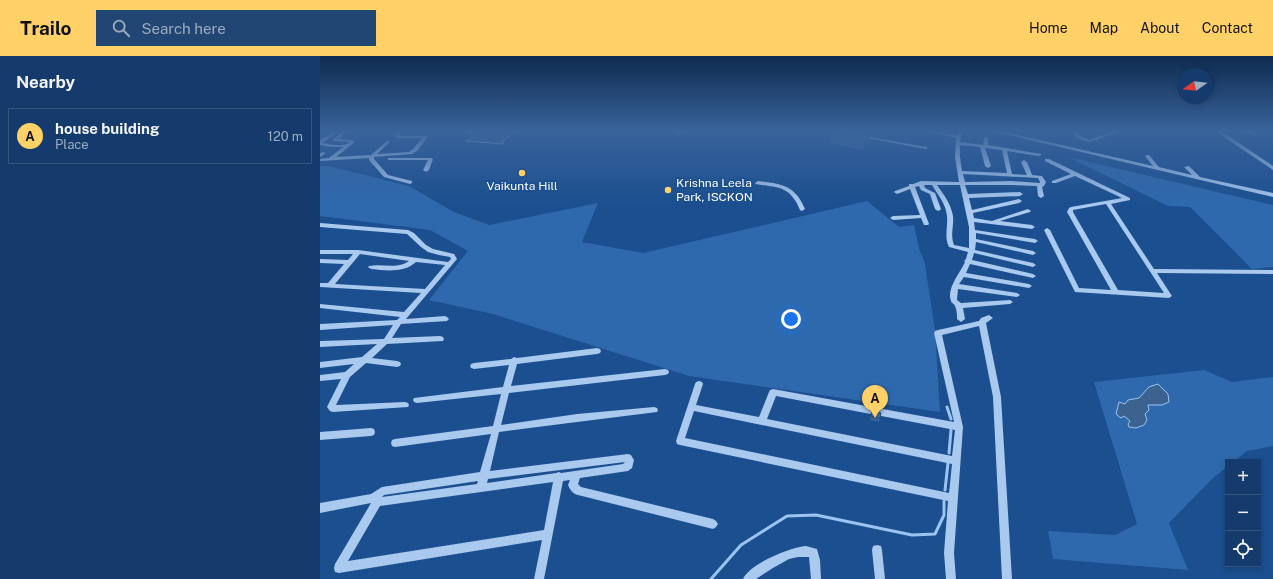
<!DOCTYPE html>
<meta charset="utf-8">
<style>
:root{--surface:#143b6b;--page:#214673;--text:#f1f3f6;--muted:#9dadc1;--line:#33557e;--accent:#ffd166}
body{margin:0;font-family:"Public Sans",sans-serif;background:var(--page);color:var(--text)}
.controls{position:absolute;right:12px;bottom:12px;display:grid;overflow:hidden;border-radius:0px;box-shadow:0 2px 6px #0003}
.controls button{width:36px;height:36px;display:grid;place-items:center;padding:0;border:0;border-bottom:1px solid var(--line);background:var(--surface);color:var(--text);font:20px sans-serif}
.compass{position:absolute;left:857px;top:12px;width:36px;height:36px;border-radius:50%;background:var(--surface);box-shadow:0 2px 6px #0003;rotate:256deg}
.you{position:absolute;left:471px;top:263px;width:14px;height:14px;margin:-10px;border:3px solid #fff;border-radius:50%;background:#1a73e8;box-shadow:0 0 0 6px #1a73e833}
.badge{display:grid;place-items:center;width:26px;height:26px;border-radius:50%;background:var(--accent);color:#111;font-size:13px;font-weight:700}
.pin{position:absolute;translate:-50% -33px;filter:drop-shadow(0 1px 2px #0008)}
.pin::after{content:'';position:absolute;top:21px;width:14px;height:12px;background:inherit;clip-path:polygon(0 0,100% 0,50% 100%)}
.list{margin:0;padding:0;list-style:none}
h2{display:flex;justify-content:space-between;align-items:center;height:52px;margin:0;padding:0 16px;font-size:17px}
h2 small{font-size:13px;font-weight:400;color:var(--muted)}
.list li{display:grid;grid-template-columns:26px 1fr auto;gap:12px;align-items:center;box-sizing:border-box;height:56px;margin:0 8px 8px;padding:0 8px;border:1px solid var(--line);border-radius:0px}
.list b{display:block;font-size:15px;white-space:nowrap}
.list p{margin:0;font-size:13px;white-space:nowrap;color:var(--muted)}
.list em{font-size:13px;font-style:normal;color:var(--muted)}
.icon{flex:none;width:22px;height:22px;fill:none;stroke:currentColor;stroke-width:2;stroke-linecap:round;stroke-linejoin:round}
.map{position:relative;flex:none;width:953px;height:523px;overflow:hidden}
header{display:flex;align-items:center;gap:24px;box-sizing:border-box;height:56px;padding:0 20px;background:var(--accent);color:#111}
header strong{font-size:19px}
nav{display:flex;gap:22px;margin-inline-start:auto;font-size:14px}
.search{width:280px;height:36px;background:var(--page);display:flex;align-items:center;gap:10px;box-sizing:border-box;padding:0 14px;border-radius:0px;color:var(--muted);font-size:15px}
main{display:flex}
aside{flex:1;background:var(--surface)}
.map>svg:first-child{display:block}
.green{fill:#2e69ad}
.water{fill:#3c6290;stroke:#9cc4f0}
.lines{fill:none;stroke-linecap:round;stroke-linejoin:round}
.stream{stroke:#9cc4f0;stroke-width:3}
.minor{fill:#a9c9ee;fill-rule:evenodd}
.wall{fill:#3a679d}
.shaded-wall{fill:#305480}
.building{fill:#4478b7;stroke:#305480}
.poi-dot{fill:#ffd166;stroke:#1b4f8f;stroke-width:1.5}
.labels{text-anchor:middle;stroke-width:3.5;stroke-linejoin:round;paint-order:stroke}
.far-poi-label{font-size:12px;fill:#fff;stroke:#1b4f8f;text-anchor:start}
</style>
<header>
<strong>Trailo</strong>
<div class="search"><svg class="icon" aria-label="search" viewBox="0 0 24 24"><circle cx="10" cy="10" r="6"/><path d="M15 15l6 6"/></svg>Search here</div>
<nav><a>Home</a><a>Map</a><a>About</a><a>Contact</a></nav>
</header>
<main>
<aside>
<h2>Nearby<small></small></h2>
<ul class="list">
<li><span class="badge">A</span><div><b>house building</b><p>Place</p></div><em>120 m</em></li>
</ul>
</aside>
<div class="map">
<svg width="953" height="523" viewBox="0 0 953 523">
<rect width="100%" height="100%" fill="#1b4f8f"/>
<!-- green -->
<path class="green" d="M 748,101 L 953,149 L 953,211 L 932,213 L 870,151 L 848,150 Z
M 0,110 L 9,110 L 89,130 L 134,156 L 169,169 L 278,147 L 262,186 L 323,197 L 547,145 L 579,171 L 594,169 L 599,192 L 605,208 L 615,274 L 620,356 L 369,320 L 173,258 L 109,244 L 148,195 L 110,174 L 0,160 Z
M 884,314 L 912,326 L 953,321 L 953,390 L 927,395 L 913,406 L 908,406 L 908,410 L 892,423 L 849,467 L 868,514 L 733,503 L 728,475 L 795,479 L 817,468 L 774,326 Z"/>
<!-- water -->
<path class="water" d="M 152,75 L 196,75 L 183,85 L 183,88 L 146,85 L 154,80 L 149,77 Z
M 838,328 L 848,338 L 849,346 L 842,349 L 828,349 L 829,354 L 825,358 L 827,364 L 824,369 L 816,372 L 809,371 L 808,368 L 810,365 L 804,360 L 801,362 L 796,358 L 799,346 L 805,348 L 808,344 L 819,342 L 829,331 Z"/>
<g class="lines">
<!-- stream -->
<path class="stream" d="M 627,351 L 631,363
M 629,397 L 631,374
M 625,434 L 628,407
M 391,523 L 421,489 L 467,460 L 496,459 L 592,479 L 615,478 L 624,459 L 624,445"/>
<!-- minor -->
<path class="minor" d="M 15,75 L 28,75 L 19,83 L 32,84 L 35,86 L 16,101 L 51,99 L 67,85 L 69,85 L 69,87 L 57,98 L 89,96 L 93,93 L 102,82 L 76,82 L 76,75 L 80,75 L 80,80 L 106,80 L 108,81 L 97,95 L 92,98 L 54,101 L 54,103 L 68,119 L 92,125 L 92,127 L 90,128 L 64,121 L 49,104 L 49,102 L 0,105 L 0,103 L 9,102 L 23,91 L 11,91 L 0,89 L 0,84 ZM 18,77 L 20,77 L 13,83 L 13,85 L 30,86 C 23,92 10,88 2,87 Z
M 358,75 L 363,75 L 359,79 L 357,78 Z
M 602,75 L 614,75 L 612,76 Z
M 638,75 L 642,75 L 640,86 L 663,89 L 664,82 L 666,81 L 668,82 L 668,89 L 721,98 L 721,99 L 719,100 L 687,95 L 692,118 L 707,119 L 701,106 L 704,104 L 707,106 L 712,119 L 722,120 L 726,126 L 724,130 L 722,131 L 724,140 L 721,142 L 718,140 L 717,130 L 691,129 L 645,129 L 648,138 L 700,136 L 703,138 L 700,140 L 649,142 L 652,154 L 699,143 L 702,145 L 699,147 L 653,157 L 654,162 L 672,165 L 708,153 L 711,155 L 710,156 L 680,165 L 712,169 L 715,171 L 712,173 L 654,166 L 655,174 L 715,183 L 718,185 L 715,187 L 656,177 L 656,183 L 713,195 L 716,197 L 713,199 L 656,186 L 655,194 L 713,207 L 716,209 L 713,211 L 654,197 L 652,204 L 713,218 L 716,220 L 713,222 L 650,208 L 646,217 L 709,228 L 712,230 L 709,232 L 644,221 L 639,228 L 697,237 L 700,239 L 697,241 L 638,233 L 637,244 L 641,247 L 690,244 L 693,246 L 690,248 L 643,252 L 645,263 L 641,266 L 637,263 C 637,259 637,254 635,250 C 634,247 632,248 631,245 C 626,233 640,217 645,206 L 644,205 L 646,203 L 648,196 L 629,191 C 624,181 628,171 627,160 C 626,148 618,139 612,129 L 604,129 L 605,132 L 615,137 L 621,153 L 620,154 L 618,155 L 615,153 L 610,138 L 601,134 L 599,130 L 595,131 L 609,168 L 608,169 L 604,169 L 601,162 L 573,164 L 570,162 L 573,160 L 600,159 L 590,133 L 577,138 L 574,136 L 575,135 L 589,130 L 589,128 L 593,128 L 601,125 L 639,126 L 635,101 L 636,82 L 616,77 L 618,76 L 637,79 ZM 640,89 L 660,91 L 665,110 L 668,112 L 671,110 L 665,92 L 682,94 L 687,117 L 642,115 L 640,101 ZM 643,118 L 718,122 L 720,126 L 720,127 L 691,125 L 645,126 ZM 617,129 L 640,129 L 649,171 L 649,192 L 634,189 C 630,179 634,170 633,160 C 631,148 624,139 617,129 Z
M 672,75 L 681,75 L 833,110 L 825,100 L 827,99 L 829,99 L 839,111 L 872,119 L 864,111 L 869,110 L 880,121 L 953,137 L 953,141 Z
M 753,75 L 757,75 L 760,80 L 769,84 L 795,75 L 803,75 L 769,86 L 756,82 Z
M 895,75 L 901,75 L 953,110 L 953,114 Z
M 921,75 L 929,75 L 938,79 L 936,80 Z
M 539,79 L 606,91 L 608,92 L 606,93 L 541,81 L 539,81 Z
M 2,96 L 6,97 L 0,101 L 0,98 Z
M 68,102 L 111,102 L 113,103 L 109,114 L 106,116 L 103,114 L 108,104 L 68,104 Z
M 725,103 L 729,103 L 810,142 L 810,144 L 791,148 L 834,213 L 953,214 L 953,218 L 837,217 L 852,240 L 849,242 L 755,236 L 724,174 L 727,172 L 730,174 L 759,232 L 791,234 L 747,156 L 749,152 L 751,151 L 802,142 L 755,120 L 736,127 L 732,127 L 732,125 L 751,118 L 725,105 ZM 786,148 L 844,237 L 798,234 L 753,156 L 753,154 Z
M 438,125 C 462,128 475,129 485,153 L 482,155 L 480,154 C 478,150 477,146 474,143 C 465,129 450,131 436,128 L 435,127 Z
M 0,167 L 88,174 L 94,177 L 106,189 L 113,193 L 134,198 L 137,203 L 86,263 L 125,260 L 127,261 L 129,263 L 127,265 L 81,268 L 72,282 L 120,280 L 123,281 L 124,283 L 123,285 L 67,288 L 52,302 L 77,305 L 80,306 L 81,308 L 80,310 L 77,311 L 46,307 L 30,321 L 16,349 L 85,346 L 88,347 L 89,349 L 88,351 L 13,356 L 10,355 L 7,351 L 21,323 L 0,325 L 0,319 L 25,316 L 34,308 L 0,312 L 0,306 L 42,301 L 57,288 L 0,291 L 0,285 L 64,283 L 73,269 L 0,274 L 0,268 L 77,264 L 80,261 L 0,252 L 0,248 L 84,256 L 101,237 L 0,231 L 0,227 L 8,227 L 24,208 L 0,207 L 0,203 L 28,204 L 33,198 L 0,198 L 0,194 L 38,194 L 128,206 L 131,203 L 130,201 L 119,199 L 108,196 L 101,191 L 87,178 L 0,171 ZM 40,198 L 89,205 C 76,214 63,207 49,210 L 48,211 C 51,214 55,213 60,214 C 73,215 86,215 96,206 L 125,209 L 105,233 L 15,228 Z
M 669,259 L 673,262 L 666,267 L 681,341 L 692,523 L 682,523 L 673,341 L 659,270 L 622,279 L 643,371 L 634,497 L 636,523 L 626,523 L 624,497 L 628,445 L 360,389 L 357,388 L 356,385 L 375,328 L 376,326 L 379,325 L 382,326 L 383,328 L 376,349 L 439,361 L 449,336 L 450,334 L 453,333 L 634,366 L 614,277 L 615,275 L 618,274 L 659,265 L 661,262 ZM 456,340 L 635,374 L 632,400 L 447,363 ZM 374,355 L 632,408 L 629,437 L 365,382 Z
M 277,292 L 280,293 L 281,295 L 280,297 L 277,298 L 197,308 L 191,330 L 345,313 L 348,314 L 349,316 L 348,318 L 345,319 L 189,337 L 181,369 L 257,358 L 334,351 L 337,352 L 338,354 L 337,356 L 257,366 L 179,376 L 170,415 L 308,398 L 311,399 L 314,404 L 312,412 L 308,415 L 260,422 L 258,428 L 261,431 L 393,463 L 396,465 L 398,468 L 396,471 L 393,473 L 258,439 C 253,438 250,434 248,429 L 250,424 L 243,425 L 224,523 L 214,523 L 222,484 L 19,517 L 15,516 L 14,512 L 15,508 L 51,447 L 0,457 L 0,447 L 51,438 L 62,431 L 160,416 L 171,378 L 75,391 L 72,390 L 71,387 L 72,384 L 75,383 L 173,370 L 181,338 L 97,347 L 94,346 L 93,344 L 94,342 L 183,331 L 189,309 L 154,313 L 151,312 L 150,310 L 151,308 L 154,307 L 191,303 L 194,301 L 197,302 ZM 305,406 L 303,408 L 241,417 L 239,416 L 236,417 L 167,427 L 168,423 ZM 158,425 L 157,428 L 62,441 L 64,439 ZM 233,426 L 224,474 L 28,505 L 60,450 Z
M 51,372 L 54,373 L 55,376 L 54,379 L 51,380 L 0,384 L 0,376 Z
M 557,489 L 561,490 L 562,494 L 565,523 L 555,523 L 552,494 L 553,490 Z
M 486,490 L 497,493 L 500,504 L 501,523 L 491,523 L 489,501 L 478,501 L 469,503 L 453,512 L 436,523 L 423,523 C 429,508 471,491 486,490 Z"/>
</g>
<!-- wall -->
<path class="wall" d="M 510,75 L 550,75 L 549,84 L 543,94 L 510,87 Z
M 552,355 L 561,357 L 559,366 L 550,364 Z"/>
<!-- shaded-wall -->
<path class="shaded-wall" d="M 548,75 L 550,75 L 549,84 L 543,94 L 544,82 Z"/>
<!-- building -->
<path class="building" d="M 510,75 L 548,75 L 544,82 Z
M 552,355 L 561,357 L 560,362 L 551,360 Z"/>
<!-- sky -->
<linearGradient id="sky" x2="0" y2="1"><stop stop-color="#0f2b4f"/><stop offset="0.5" stop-color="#39639b"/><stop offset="1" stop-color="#39639b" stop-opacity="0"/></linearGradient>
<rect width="953" height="149" fill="url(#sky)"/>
<!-- markers -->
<g class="poi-dot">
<circle cx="202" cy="117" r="4"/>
<circle cx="348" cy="134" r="4"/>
</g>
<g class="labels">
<!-- far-poi labels -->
<g class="far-poi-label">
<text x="356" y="131">Krishna Leela<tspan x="356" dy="14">Park, ISCKON</tspan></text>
<text x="202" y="134" text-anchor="middle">Vaikunta Hill</text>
</g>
</g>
</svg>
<div class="controls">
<button>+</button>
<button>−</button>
<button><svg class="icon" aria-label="locate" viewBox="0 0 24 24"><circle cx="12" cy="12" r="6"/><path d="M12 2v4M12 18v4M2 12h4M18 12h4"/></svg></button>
</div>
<svg class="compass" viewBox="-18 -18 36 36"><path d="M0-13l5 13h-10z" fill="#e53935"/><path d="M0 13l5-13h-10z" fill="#9dadc1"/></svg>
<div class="you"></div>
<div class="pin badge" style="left:555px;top:362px">A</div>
</div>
</main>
